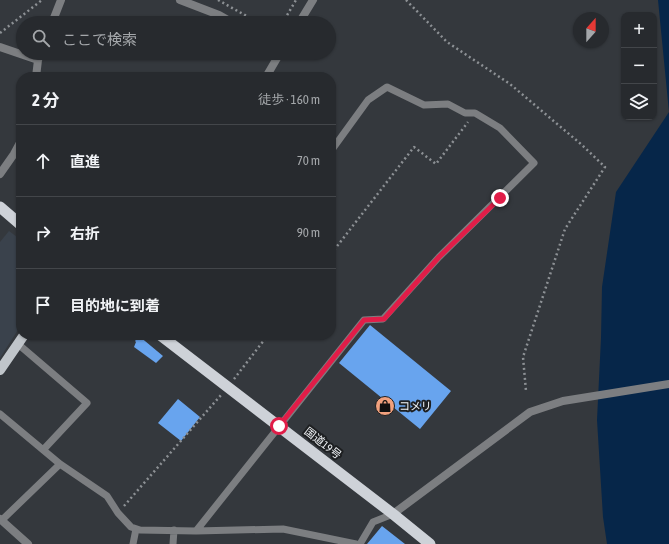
<!DOCTYPE html>
<html lang="ja">
<meta charset="utf-8">
<style>
:root{--surface:#272a2e;--page:#33363a;--text:#f1f3f6;--muted:#a4a7aa;--line:#43464a}
body{margin:0;font-family:"Asap Condensed","Noto Sans JP",sans-serif;background:var(--page);color:var(--text)}
.controls{position:absolute;right:12px;top:12px;display:grid;overflow:hidden;border-radius:8px;box-shadow:0 1px 3px #0004}
.controls button{width:36px;height:36px;display:grid;place-items:center;padding:0;border:0;border-bottom:1px solid var(--line);background:var(--surface);color:var(--text);font:20px sans-serif}
.compass{position:absolute;left:573px;top:12px;width:36px;height:36px;border-radius:50%;background:var(--surface);box-shadow:0 1px 3px #0004;rotate:21deg}
.stop{position:absolute;width:12px;height:12px;margin:-9px;border:3px solid #e11d48;border-radius:50%;background:#fff}
.stop.end{background:#e11d48;border-color:#fff;box-shadow:0 1px 4px #0008}
.list{margin:0;padding:0;list-style:none}
h2{display:flex;justify-content:space-between;align-items:center;height:52px;margin:0;padding:0 16px;font-size:17px}
h2 small{font-size:13px;font-weight:400;color:var(--muted)}
.list li{display:grid;grid-template-columns:26px 1fr auto;gap:12px;align-items:center;box-sizing:border-box;height:72px;padding:0 16px;border-top:1px solid var(--line)}
.list b{display:block;font-size:15px;white-space:nowrap}
.list em{font-size:13px;font-style:normal;color:var(--muted)}
.icon{flex:none;width:22px;height:22px;fill:none;stroke:currentColor;stroke-width:2;stroke-linecap:round;stroke-linejoin:round}
.map{position:relative;flex:none;width:669px;height:544px;overflow:hidden}
.search{position:absolute;background:var(--surface);box-shadow:0 1px 3px #0004;left:16px;top:16px;width:320px;height:44px;display:flex;align-items:center;gap:10px;box-sizing:border-box;padding:0 14px;border-radius:22px;color:var(--muted);font-size:15px}
.panel{position:absolute;background:var(--surface);box-shadow:0 1px 3px #0004;left:16px;top:72px;width:320px;height:268px;border-radius:16px}
.map>svg:first-child{display:block}
.built{fill:#3a424c}
.water{fill:#062649}
.building{fill:#68a4ee}
.lines{fill:none;stroke-linecap:round;stroke-linejoin:round}
.path{stroke:#8d9195;stroke-width:2.5;stroke-dasharray:2 3;stroke-linecap:butt}
.service{stroke:#7c7e81;stroke-width:7}
.minor{stroke:#7c7e81;stroke-width:8}
.tertiary{stroke:#7c7e81;stroke-width:8}
.primary{stroke:#c0c5ca;stroke-width:10}
.trunk{stroke:#ced2d8;stroke-width:11}
.route{stroke:#e11d48;stroke-width:5}
.labels{text-anchor:middle;stroke-width:4;stroke-linejoin:round;paint-order:stroke}
.poi-label{font-size:11px;fill:#f2f5f8;stroke:#1d1f21;text-anchor:start}
.street-label{font-size:11px;fill:#f2f5f8;stroke:#1d1f21}
</style>
<div class="map">
<svg width="669" height="544" viewBox="0 0 669 544">
<rect width="100%" height="100%" fill="#34383d"/>
<!-- built -->
<path class="built" d="M 9,231 L 21,240 L 21,325 L 0,358 L 0,242 Z"/>
<!-- water -->
<path class="water" d="M 658,0 L 669,0 L 669,544 L 607,544 L 603,517 L 597,420 L 601,338 L 602,287 L 616,192 L 669,112 Z"/>
<!-- building -->
<path class="building" d="M 370,325 L 451,391 L 420,429 L 339,363 Z
M 139,336 L 163,356 L 156,363 L 134,347 L 136,342 L 135,341 Z
M 178,399 L 200,417 L 181,441 L 158,423 Z
M 382,526 L 405,544 L 367,544 Z"/>
<g class="lines">
<!-- path -->
<path class="path" d="M 218,0 L 259,23
M 406,0 L 447,42 L 510,84 L 582,145 L 605,167 L 565,229 L 523,357 L 526,391
M 281,23 L 286,17 L 296,0
M 0,33 L 42,0
M 331,254 L 414,147 L 436,164 L 468,122
M 234,379 L 268,335
M 124,506 L 221,395"/>
<!-- service -->
<path class="service" d="M 331,151 L 368,100 L 387,87 L 424,105 L 448,104 L 465,113 L 475,113 L 500,128 L 534,163 L 439,257 L 383,319 L 364,320 L 196,531 L 283,529 L 356,544
M 18,344 L 87,403 L 43,450
M 0,414 L 60,464 L 107,496 L 118,513 L 131,527 L 140,530 L 196,531
M 2,520 L 60,464
M 133,544 L 136,529
M 173,544 L 174,530
M 360,544 L 373,522 L 393,514"/>
<!-- minor -->
<path class="minor" d="M 180,0 L 219,15 L 233,23
M 52,23 L 61,0
M 299,23 L 313,0
M 0,47 L 38,60
M 36,77 L 38,60 L 41,53
M 266,77 L 280,53
M 0,174 L 14,154 L 21,141
M 0,519 L 28,544"/>
<!-- tertiary -->
<path class="tertiary" d="M 393,514 L 530,412 L 563,401 L 669,384"/>
<!-- primary -->
<path class="primary" d="M 0,370 L 24,335"/>
<!-- trunk -->
<path class="trunk" d="M 0,207 L 21,225
M 160,335 L 393,514 L 430,544"/>
</g>
<g class="lines">
<!-- route -->
<path class="route" d="M 279,426 L 364,320 L 384,319 L 439,257 L 500,198"/>
</g>
<!-- icons -->
<defs>
<symbol id="shop-disc" viewBox="-11 -11 22 22"><circle r="9.5" fill="#f1a17e" stroke="#1d1f21"/><path d="M-5-2.5h2.3a2.7 3.5 0 0 1 5.4 0H5L5.5 6h-11ZM-1.5-2.5h3a1.5 2.3 0 0 0-3 0Z" fill="#111"/></symbol>
</defs>
<g fill-rule="evenodd">
<use href="#shop-disc" x="374" y="395" width="22" height="22"/>
</g>
<g class="labels">
<!-- poi labels -->
<g class="poi-label">
<text x="399" y="410">コメリ</text>
</g>
<!-- street labels -->
<g class="street-label">
<text transform="translate(323 443) rotate(38)" y="4">国道19号</text>
</g>
</g>
</svg>
<div class="controls">
<button>+</button>
<button>−</button>
<button><svg class="icon" aria-label="layers" viewBox="0 0 24 24"><path d="M12 4l9 5-9 5-9-5zM3 14l9 5 9-5"/></svg></button>
</div>
<svg class="compass" viewBox="-18 -18 36 36"><path d="M0-13l5 13h-10z" fill="#e53935"/><path d="M0 13l5-13h-10z" fill="#a4a7aa"/></svg>
<div class="stop" style="left:279px;top:426px"></div>
<div class="stop end" style="left:500px;top:198px"></div>
<div class="search"><svg class="icon" aria-label="search" viewBox="0 0 24 24"><circle cx="10" cy="10" r="6"/><path d="M15 15l6 6"/></svg>ここで検索</div>
<section class="panel">
<h2>2 分<small>徒歩 · 160 m</small></h2>
<ul class="list">
<li><svg class="icon" aria-label="ahead" viewBox="0 0 24 24"><path d="M12 20V5M6 11l6-6 6 6"/></svg><div><b>直進</b></div><em>70 m</em></li>
<li><svg class="icon" aria-label="right" viewBox="0 0 24 24"><path d="M7 20v-9h11M14 6l5 5-5 5"/></svg><div><b>右折</b></div><em>90 m</em></li>
<li><svg class="icon" aria-label="arrive" viewBox="0 0 24 24"><path d="M6 21V4h12l-3 4 3 4H6"/></svg><div><b>目的地に到着</b></div></li>
</ul>
</section>
</div>
